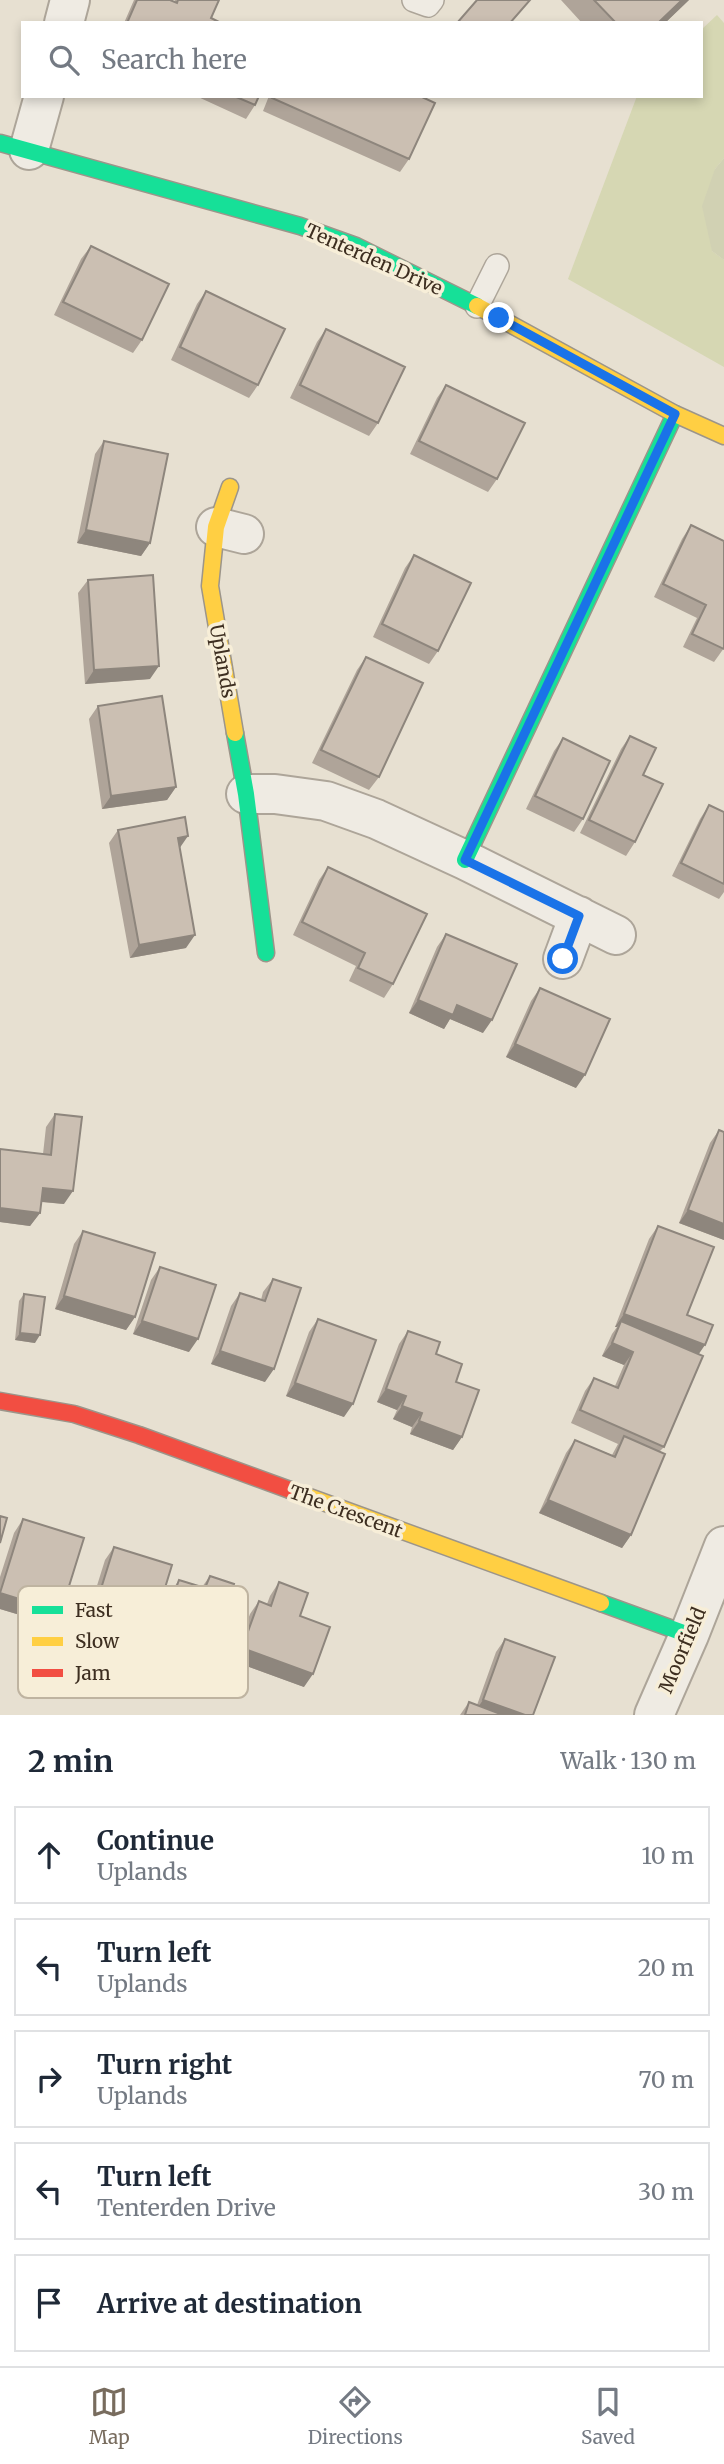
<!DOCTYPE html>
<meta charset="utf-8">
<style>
:root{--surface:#fff;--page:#f2f2f3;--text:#1f2937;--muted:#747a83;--line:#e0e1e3;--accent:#786c5e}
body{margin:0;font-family:Merriweather,serif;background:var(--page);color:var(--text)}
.stop{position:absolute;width:21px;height:21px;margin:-16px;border:5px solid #1a73e8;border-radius:50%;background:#fff}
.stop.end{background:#1a73e8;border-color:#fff;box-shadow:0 2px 7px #0008}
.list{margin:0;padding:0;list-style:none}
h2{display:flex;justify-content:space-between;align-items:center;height:91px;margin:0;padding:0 28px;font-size:30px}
h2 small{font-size:23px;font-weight:400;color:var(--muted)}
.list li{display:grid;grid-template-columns:46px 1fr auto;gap:21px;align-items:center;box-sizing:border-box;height:98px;margin:0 14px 14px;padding:0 14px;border:2px solid var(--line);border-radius:0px}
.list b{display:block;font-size:26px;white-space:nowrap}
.list p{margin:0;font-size:23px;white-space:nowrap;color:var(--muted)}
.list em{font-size:23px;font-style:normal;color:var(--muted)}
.icon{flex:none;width:38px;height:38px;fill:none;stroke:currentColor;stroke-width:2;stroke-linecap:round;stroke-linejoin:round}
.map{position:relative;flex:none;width:724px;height:1715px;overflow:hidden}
.search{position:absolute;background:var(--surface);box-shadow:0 4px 10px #0003;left:21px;right:21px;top:21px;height:77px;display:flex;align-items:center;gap:18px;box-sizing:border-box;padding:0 24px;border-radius:0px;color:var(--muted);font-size:26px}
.sheet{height:651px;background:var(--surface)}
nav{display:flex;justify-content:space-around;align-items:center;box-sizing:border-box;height:98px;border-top:2px solid var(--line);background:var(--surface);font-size:19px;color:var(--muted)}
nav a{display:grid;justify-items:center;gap:4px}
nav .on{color:var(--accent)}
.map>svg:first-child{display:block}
.green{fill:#d6d7b3}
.cemetery{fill:#d1d1b3}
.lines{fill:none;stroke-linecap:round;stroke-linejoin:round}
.lane-casing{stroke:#ada599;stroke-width:26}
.street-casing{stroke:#ada599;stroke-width:42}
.fast-casing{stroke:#9c958a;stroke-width:19}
.slow-casing{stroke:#9c958a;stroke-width:19}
.jam-casing{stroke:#9c958a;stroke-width:19}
.lane{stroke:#efebe3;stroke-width:23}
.street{stroke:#efebe3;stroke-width:38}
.fast{stroke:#16e098;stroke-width:16}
.slow{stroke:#ffcf43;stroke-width:16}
.jam{stroke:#f24e42;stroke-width:16}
.wall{fill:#afa499}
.shaded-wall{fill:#8e867d}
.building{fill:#cbbfb2;stroke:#8e867d;stroke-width:2}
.route{stroke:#1a73e8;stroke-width:9}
.labels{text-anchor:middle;stroke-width:7;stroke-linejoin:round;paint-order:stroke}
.street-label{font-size:19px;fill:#3d2e20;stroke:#f7eed8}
.key{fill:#f7eed8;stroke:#bfb4a1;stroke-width:2}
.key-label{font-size:19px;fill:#3d2e20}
</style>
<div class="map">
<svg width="724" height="1715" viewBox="0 0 724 1715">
<rect width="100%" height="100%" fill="#e7e0d1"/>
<!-- green -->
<path class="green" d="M 717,15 L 724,23 L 724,158 L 715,169 L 712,251 L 724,260 L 724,367 L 568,279 L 637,96 L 701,96 L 701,30 Z"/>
<!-- cemetery -->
<path class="cemetery" d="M 724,158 L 724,260 L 712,251 L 702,206 L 715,169 Z"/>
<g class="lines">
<defs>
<path id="lane" d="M 414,0 L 428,5 L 432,0
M 477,306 L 497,266"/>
<path id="street" d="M 64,23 L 70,0
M 29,150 L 44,96
M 216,527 L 244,534
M 246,794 L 275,794 L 326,801 L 376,819 L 465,860 L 616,935
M 563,959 L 579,916
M 654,1715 L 689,1635 L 724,1546"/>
<path id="fast" d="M 0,143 L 300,226 L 356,246 L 477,306
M 235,733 L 246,794 L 266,953
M 465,860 L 675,414
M 601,1603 L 689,1635"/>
<path id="slow" d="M 477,306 L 675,414 L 724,436
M 230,487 L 216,527 L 210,586 L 235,733
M 290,1490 L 601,1603"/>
<path id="jam" d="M 0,1401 L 74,1414 L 139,1435 L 290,1490"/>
</defs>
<!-- lane casing -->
<use href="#lane" class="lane-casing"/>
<!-- street casing -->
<use href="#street" class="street-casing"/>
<!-- fast casing -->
<use href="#fast" class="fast-casing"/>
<!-- slow casing -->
<use href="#slow" class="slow-casing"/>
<!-- jam casing -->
<use href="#jam" class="jam-casing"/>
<!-- lane -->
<use href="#lane" class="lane"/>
<!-- street -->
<use href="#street" class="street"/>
<!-- fast -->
<use href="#fast" class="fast"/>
<!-- slow -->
<use href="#slow" class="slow"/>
<!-- jam -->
<use href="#jam" class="jam"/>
</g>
<!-- wall -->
<path class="wall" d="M 134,0 L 170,0 L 174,2 L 175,0 L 219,0 L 211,18 L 221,23 L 124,23 Z
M 561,0 L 689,0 L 665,23 L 582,23 Z
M 196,96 L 259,96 L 255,105 L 246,119 Z
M 269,96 L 420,96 L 409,159 L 400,172 L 263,111 Z
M 91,246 L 142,340 L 133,353 L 54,315 L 81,259 Z
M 206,291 L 258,385 L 249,398 L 171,360 L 197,304 Z
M 326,329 L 378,423 L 369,436 L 290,398 L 317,342 Z
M 446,385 L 497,479 L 488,492 L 410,454 L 437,398 Z
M 104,441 L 150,543 L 141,556 L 77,543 L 95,454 Z
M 691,525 L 724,648 L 714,662 L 683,647 L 697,618 L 654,597 L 682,539 Z
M 414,555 L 438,651 L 429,664 L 373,637 L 405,568 Z
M 88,580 L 150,679 L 85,684 L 78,593 Z
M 366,657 L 379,777 L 369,790 L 312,763 L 357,670 Z
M 98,706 L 176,787 L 167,800 L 102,809 L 89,719 Z
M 630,736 L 643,775 L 635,842 L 626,856 L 580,833 L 621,749 Z
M 563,738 L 583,819 L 574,832 L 526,809 L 554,751 Z
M 709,805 L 724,812 L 724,892 L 719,899 L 672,876 L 700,819 Z
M 118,830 L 179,849 L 186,948 L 130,958 L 109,843 Z
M 328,867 L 393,984 L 384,998 L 349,981 L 356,966 L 293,935 L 319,880 Z
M 446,934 L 483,1033 L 450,1019 L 444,1029 L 409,1013 L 437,947 Z
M 540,988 L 576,1088 L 506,1057 L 531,1001 Z
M 55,1114 L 64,1204 L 41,1202 L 40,1213 L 30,1226 L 0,1222 L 0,1149 L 43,1154 L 46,1127 Z
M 719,1130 L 724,1132 L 724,1240 L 679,1223 L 710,1143 Z
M 658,1226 L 687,1315 L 698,1354 L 664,1447 L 660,1451 L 631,1535 L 622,1548 L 539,1513 L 566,1453 L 575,1440 L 612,1455 L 618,1444 L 571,1423 L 585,1391 L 594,1378 L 615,1386 L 624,1365 L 602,1356 L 612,1334 L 617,1327 L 615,1327 L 649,1239 Z
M 83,1231 L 135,1317 L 126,1330 L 55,1309 L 74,1244 Z
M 160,1267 L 189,1352 L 133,1334 L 151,1280 Z
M 273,1279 L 265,1382 L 211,1364 L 231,1306 L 240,1293 L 261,1300 L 263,1292 Z
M 24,1294 L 35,1343 L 15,1340 L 19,1301 Z
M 318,1319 L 344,1417 L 286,1396 L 309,1332 Z
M 408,1331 L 436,1354 L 456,1382 L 462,1437 L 453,1450 L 410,1434 L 412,1427 L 393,1419 L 397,1410 L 377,1402 L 399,1344 Z
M 23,1519 L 56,1612 L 28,1604 L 20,1615 L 0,1609 L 0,1577 L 14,1533 Z
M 114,1547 L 148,1627 L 90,1608 L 105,1560 Z
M 210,1576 L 214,1642 L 205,1655 L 196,1652 L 188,1663 L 180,1660 L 176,1667 L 147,1657 L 170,1593 L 179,1580 L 202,1587 Z
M 279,1582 L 300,1616 L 304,1687 L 233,1661 L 250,1614 L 259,1601 L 267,1604 L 270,1596 Z
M 505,1639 L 533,1715 L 460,1715 L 469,1702 L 477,1705 L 496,1652 Z"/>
<!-- shaded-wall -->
<path class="shaded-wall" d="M 682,0 L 689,0 L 665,23 L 658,23 Z
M 86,530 L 150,543 L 141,556 L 77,543 Z
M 159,666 L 150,679 L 85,684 L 94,670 Z
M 176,787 L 167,800 L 102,809 L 111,796 Z
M 188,836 L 179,849 L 178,838 Z
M 195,935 L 186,948 L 130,958 L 139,945 Z
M 418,1000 L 457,1005 L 492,1020 L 483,1033 L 450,1019 L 444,1029 L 409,1013 Z
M 515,1044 L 585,1075 L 576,1088 L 506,1057 Z
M 43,1188 L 73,1191 L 64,1204 L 34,1201 Z
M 0,1208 L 40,1213 L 30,1226 L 0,1222 Z
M 688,1210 L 724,1224 L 724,1240 L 679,1223 Z
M 64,1296 L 135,1317 L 126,1330 L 55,1309 Z
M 624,1314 L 705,1345 L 696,1358 L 621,1321 L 617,1327 L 615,1327 Z
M 142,1321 L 198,1339 L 189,1352 L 133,1334 Z
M 20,1333 L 40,1335 L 35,1343 L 15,1340 Z
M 612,1343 L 633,1352 L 624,1365 L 602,1356 Z
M 220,1351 L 274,1369 L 265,1382 L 211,1364 Z
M 295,1383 L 353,1404 L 344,1417 L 286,1396 Z
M 386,1389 L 406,1396 L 397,1410 L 377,1402 Z
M 402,1406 L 422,1413 L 412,1427 L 393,1419 Z
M 419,1421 L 462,1437 L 453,1450 L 410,1434 Z
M 548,1500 L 631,1535 L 622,1548 L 539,1513 Z
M 33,1589 L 65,1599 L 56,1612 L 28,1604 L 20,1615 L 0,1609 L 0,1593 Z
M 99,1595 L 157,1614 L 148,1627 L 90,1608 Z
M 202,1638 L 214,1642 L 205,1655 L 196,1652 L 188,1663 L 180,1660 L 176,1667 L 147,1657 L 156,1644 L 188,1647 Z
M 242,1648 L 313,1674 L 304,1687 L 233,1661 Z
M 483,1700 L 525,1715 L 479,1715 L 474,1713 Z"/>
<!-- building -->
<path class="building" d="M 137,0 L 170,0 L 177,3 L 178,0 L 219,0 L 211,18 L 221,23 L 127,23 Z
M 477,0 L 530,0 L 510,23 L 457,23 Z
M 594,0 L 682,0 L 658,23 L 616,23 Z
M 234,96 L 259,96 L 255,105 Z
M 273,96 L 420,96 L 435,103 L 409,159 L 272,98 Z
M 91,246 L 169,284 L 142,340 L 63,302 Z
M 206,291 L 285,329 L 258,385 L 180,347 Z
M 326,329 L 405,367 L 378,423 L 300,385 Z
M 446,385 L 525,423 L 497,479 L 419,441 Z
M 104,441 L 168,454 L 150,543 L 86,530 Z
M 691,525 L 724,541 L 724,649 L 692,634 L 706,605 L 663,584 Z
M 414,555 L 471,583 L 438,651 L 382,624 Z
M 153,575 L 159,666 L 94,670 L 88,580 Z
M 366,657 L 423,683 L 379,777 L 321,750 Z
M 162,696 L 176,787 L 111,796 L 98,706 Z
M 630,736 L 656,748 L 643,775 L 663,784 L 635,842 L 589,820 Z
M 563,738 L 610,761 L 583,819 L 535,796 Z
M 709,805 L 724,812 L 724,884 L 681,863 Z
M 185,817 L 188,836 L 178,838 L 195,935 L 139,945 L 118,830 Z
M 328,867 L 427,914 L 393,984 L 358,968 L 365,953 L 302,922 Z
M 446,934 L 517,964 L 492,1020 L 457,1005 L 453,1015 L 418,1000 Z
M 540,988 L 610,1019 L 585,1075 L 515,1044 Z
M 55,1114 L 82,1117 L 73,1191 L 43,1188 L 40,1213 L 0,1208 L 0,1149 L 51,1155 Z
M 719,1130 L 724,1132 L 724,1224 L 688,1210 Z
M 658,1226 L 714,1247 L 687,1315 L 713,1325 L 705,1345 L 624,1314 Z
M 83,1231 L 155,1253 L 135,1317 L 64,1296 Z
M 160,1267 L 216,1285 L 198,1339 L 142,1321 Z
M 273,1279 L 301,1288 L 274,1369 L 220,1351 L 240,1293 L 265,1301 Z
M 24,1294 L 45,1297 L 40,1335 L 20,1333 Z
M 318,1319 L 376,1340 L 353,1404 L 295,1383 Z
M 621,1321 L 703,1356 L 664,1447 L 580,1410 L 594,1378 L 618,1388 L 633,1352 L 612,1343 Z
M 408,1331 L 440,1342 L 436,1354 L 462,1364 L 456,1382 L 479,1390 L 462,1437 L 419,1421 L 422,1413 L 402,1406 L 406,1396 L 386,1389 Z
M 624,1436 L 665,1454 L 631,1535 L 548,1500 L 575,1440 L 615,1457 Z
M 0,1516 L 7,1518 L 0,1543 Z
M 23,1519 L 84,1538 L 65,1599 L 33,1589 L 29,1602 L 0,1593 Z
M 114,1547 L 172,1565 L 157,1614 L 99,1595 Z
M 210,1576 L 234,1584 L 214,1642 L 202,1638 L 197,1650 L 188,1647 L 185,1654 L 156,1644 L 179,1580 L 205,1588 Z
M 279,1582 L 308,1593 L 300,1616 L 330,1627 L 313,1674 L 242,1648 L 259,1601 L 271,1606 Z
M 505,1639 L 555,1657 L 533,1715 L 525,1715 L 483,1700 Z
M 469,1702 L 503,1715 L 465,1715 Z"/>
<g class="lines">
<!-- route -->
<path class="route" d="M 499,318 L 675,414 L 465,860 L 579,916 L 563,959"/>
</g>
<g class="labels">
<!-- street labels -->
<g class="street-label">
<text transform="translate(374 259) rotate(24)" y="7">Tenterden Drive</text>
<text transform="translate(223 661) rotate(80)" y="7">Uplands</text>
<text transform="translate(346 1511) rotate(20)" y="7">The Crescent</text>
<text transform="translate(682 1650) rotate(-67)" y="7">Moorfield</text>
</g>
</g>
<!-- legend -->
<rect x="18" y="1586" width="230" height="112" rx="10" class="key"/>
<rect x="32" y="1606" width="31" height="8" fill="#16e098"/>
<rect x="32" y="1637" width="31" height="9" fill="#ffcf43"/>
<rect x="32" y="1669" width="31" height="8" fill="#f24e42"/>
<g class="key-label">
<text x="75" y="1617">Fast</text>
<text x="75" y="1648">Slow</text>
<text x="75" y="1680">Jam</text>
</g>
</svg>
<div class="stop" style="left:563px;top:959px"></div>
<div class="stop end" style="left:499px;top:318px"></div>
<div class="search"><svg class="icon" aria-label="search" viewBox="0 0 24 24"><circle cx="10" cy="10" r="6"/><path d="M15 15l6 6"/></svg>Search here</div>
</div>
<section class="sheet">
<h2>2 min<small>Walk · 130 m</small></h2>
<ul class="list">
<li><svg class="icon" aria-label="ahead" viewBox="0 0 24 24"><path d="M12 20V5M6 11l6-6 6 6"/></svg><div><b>Continue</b><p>Uplands</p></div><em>10 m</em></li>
<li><svg class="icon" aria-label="left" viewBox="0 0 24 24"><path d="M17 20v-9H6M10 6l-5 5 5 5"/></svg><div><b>Turn left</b><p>Uplands</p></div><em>20 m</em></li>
<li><svg class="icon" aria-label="right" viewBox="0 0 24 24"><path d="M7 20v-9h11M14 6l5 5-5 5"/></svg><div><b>Turn right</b><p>Uplands</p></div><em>70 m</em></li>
<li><svg class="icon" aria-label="left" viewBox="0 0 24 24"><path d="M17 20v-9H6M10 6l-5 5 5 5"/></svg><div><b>Turn left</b><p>Tenterden Drive</p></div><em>30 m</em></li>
<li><svg class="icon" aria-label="arrive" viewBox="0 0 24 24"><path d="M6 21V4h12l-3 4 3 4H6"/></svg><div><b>Arrive at destination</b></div></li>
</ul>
</section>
<nav>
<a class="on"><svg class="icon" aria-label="map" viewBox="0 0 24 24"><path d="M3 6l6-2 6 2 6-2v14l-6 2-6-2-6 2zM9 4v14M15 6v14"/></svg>Map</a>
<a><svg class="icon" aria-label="directions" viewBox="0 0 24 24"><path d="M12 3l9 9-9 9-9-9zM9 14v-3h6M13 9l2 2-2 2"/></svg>Directions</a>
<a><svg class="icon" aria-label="saved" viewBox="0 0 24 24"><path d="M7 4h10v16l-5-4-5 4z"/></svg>Saved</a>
</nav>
